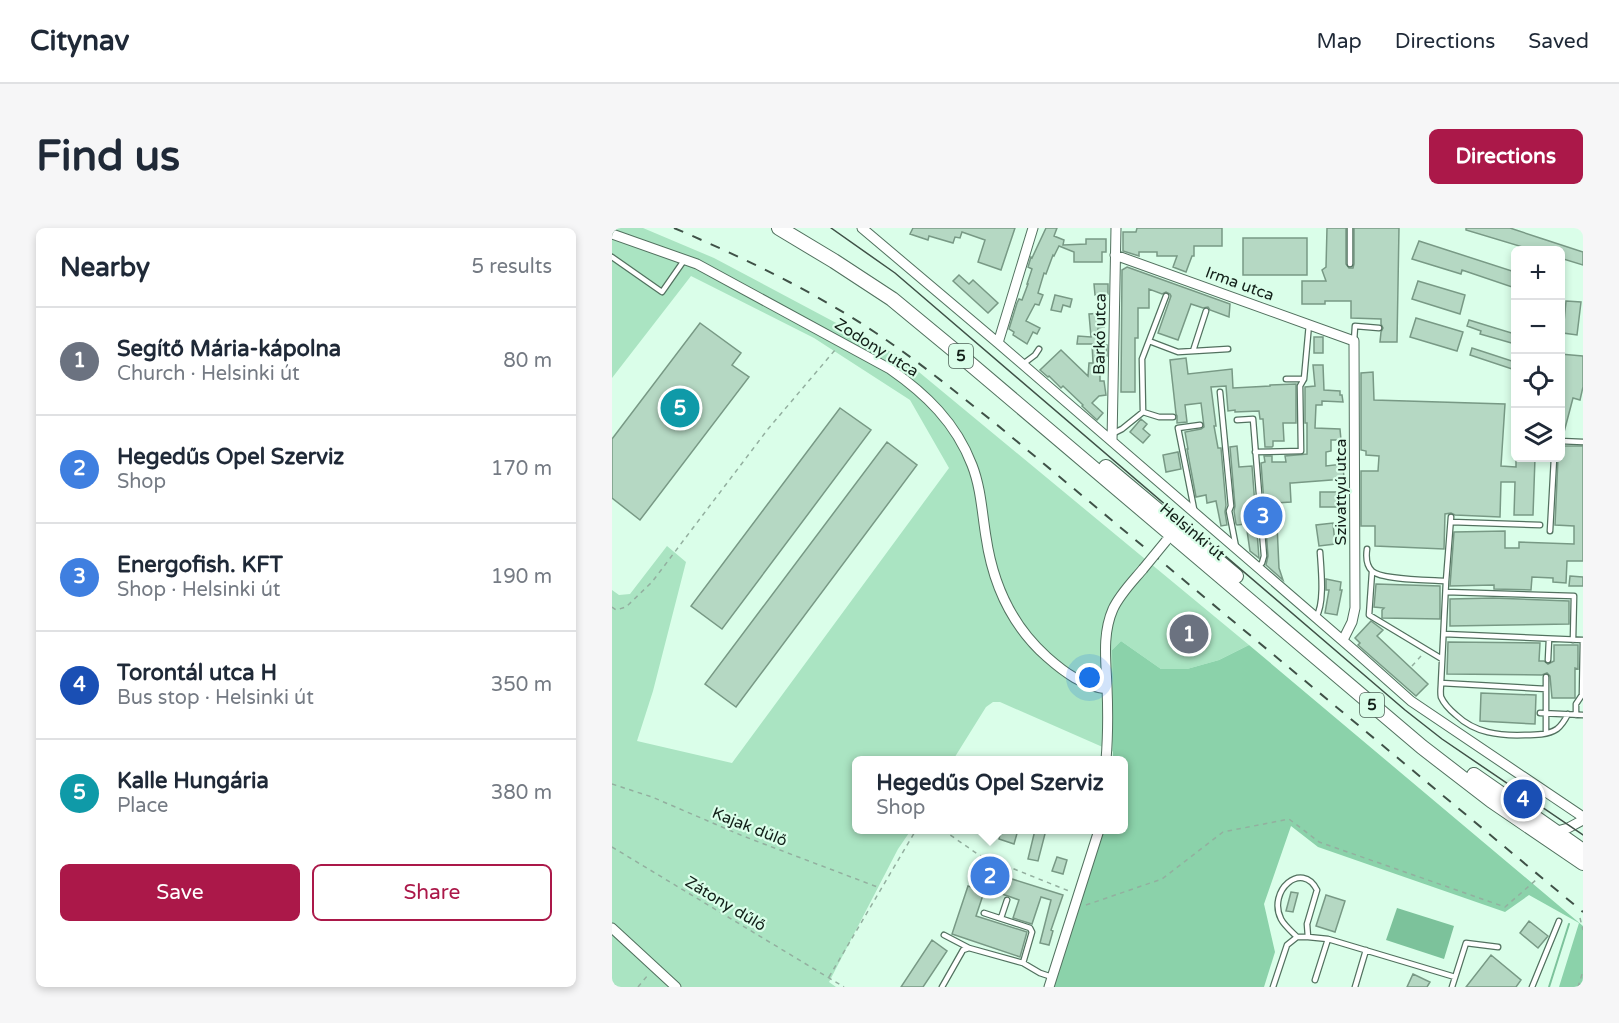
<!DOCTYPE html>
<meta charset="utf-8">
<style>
:root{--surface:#fff;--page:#f6f6f7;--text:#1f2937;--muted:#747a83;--line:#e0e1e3;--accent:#ab1849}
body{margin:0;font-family:"Varela Round",sans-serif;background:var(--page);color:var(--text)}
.controls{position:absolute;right:18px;top:18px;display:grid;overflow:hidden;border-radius:9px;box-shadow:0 3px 9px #0003}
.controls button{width:54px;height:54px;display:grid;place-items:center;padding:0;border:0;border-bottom:2px solid var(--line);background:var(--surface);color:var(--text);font:30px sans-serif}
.you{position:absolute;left:478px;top:450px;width:21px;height:21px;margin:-15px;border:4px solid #fff;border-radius:50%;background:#1a73e8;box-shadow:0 0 0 9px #1a73e833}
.badge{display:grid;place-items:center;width:39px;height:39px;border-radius:50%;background:var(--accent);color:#fff;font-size:20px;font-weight:700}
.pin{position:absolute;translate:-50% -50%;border:3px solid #fff;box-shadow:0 2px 6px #0006}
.popup{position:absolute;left:240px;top:528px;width:276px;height:78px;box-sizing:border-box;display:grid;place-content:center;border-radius:9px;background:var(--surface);filter:drop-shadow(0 2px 4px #0005);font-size:20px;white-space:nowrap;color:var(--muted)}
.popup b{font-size:22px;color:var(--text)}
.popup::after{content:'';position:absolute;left:50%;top:100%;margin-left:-12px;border:12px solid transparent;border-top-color:var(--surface)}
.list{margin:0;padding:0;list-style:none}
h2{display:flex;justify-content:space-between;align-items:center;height:78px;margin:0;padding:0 24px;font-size:26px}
h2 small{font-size:20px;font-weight:400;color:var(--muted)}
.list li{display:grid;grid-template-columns:39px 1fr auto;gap:18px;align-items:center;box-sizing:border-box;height:108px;padding:0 24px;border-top:2px solid var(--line)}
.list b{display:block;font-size:22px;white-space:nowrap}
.list p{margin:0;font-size:20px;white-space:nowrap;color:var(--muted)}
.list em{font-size:20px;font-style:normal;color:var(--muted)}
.actions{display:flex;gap:12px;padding:18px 24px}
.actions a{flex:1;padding:14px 0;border:2px solid var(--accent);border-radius:9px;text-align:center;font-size:21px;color:var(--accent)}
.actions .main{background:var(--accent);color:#fff}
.icon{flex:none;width:33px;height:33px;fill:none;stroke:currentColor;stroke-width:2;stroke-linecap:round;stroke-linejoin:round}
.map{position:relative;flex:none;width:971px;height:759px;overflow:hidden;border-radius:9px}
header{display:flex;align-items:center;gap:36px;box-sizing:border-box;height:84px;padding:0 30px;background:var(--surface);border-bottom:2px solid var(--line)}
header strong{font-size:28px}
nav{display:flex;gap:33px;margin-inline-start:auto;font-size:21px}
.intro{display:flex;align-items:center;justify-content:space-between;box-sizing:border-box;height:144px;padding:0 36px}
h1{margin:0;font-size:42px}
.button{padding:15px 27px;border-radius:9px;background:var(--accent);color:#fff;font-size:21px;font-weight:700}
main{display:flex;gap:36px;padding:0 36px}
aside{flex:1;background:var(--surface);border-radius:9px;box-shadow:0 3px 9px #0003}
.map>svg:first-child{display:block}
.green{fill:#aae4c2}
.forest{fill:#8bd2aa}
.water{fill:#7cc29b}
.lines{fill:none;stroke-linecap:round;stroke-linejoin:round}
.stream{stroke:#7cc29b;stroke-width:2}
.building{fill:#b5d8c3;stroke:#789985;stroke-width:1.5}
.service-casing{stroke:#52715f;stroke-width:7}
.minor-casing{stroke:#52715f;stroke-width:11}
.primary-casing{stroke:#52715f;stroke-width:16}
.path{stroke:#93af9f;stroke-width:1.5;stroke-dasharray:4.5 4.5;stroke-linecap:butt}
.service{stroke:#fff;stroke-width:4.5}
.minor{stroke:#fff;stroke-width:9}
.primary{stroke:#fff;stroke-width:14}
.tram{stroke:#3f5147;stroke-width:1.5}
.rail{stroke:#3f5147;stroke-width:2;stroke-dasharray:10 10;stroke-linecap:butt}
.minor-bridge-casing{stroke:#52715f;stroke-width:11;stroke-linecap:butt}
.minor-bridge{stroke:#fff;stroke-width:9}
.labels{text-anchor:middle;stroke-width:4.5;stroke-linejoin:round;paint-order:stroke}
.shield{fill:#dafee9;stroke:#4e6257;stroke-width:1.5}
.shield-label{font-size:15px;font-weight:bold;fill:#121f18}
.street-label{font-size:16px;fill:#121f18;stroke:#dafee9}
</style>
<header>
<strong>Citynav</strong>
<nav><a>Map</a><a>Directions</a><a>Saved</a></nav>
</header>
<div class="intro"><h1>Find us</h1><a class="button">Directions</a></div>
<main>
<aside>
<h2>Nearby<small>5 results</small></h2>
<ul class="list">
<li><span class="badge" style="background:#6b7280">1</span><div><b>Segítő Mária-kápolna</b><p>Church · Helsinki út</p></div><em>80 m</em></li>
<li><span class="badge" style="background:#3f7fe0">2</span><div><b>Hegedűs Opel Szerviz</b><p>Shop</p></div><em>170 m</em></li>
<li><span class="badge" style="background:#3f7fe0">3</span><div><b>Energofish. KFT</b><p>Shop · Helsinki út</p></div><em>190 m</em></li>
<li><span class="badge" style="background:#1a4fb4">4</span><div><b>Torontál utca H</b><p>Bus stop · Helsinki út</p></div><em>350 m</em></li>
<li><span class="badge" style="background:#0f9aa8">5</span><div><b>Kalle Hungária</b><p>Place</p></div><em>380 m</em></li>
</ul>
<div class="actions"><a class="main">Save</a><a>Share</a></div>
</aside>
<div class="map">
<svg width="971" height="759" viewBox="0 0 971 759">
<rect width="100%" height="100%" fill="#dafee9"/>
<!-- green -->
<path class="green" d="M 0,0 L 31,0 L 102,30 L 290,130 L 637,417 L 607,432 L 575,441 L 549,441 L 509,413 L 500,422 L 502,524 L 388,474 L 381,474 L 374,479 L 341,532 L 244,532 L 244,602 L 299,602 L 286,621 L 217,754 L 224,759 L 0,759 L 0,362 L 7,367 L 18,366 L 55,318 L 74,334 L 41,463 L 25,513 L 120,535 L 337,240 L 298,172 L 202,110 L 79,48 L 0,150 Z"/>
<!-- forest -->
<path class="forest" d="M 509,413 L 549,441 L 575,441 L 607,432 L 637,417 L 971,698 L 971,759 L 947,759 L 967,695 L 917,667 L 893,684 L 706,619 L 679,598 L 652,676 L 663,724 L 652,759 L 442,759 L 492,602 L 512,602 L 512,532 L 501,532 L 500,422 Z"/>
<!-- water -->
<path class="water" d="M 785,680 L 842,698 L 832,731 L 774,712 Z"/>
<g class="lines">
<!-- stream -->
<path class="stream" d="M 937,759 L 957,696"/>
</g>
<!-- building -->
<path class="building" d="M 301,0 L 403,0 L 389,42 L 366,34 L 373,12 L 350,4 L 348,10 L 343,9 L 341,15 L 317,8 L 316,12 L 298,6 Z
M 434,0 L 445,0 L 442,8 L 452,12 L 451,17 L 474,16 L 474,11 L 494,11 L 494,24 L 490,24 L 490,34 L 462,34 L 462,24 L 447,18 L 442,28 L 441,27 L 434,46 L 432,45 L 426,65 L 431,67 L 427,77 L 423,76 L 414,93 L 428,100 L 425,106 L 421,104 L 415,116 L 401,107 L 402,104 L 397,101 L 405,75 L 407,71 L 410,72 L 416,56 L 415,56 L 420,41 L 416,39 L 419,29 L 420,30 Z
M 525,0 L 610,0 L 610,18 L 582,18 L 582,28 L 580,28 L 574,44 L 561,39 L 565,28 L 545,28 L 545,24 L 527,24 L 527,28 L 511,23 L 511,4 L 524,4 Z
M 715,0 L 734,0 L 734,36 L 737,40 L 741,40 L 742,36 L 742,0 L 787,0 L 785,114 L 768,114 L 769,104 L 771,100 L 769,96 L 769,91 L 739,90 L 739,73 L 713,73 L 713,76 L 690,76 L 690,53 L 714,53 L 710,42 L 714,39 Z
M 854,0 L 898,0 L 928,10 L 971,24 L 971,37 L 948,30 L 948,22 L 921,22 L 854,2 Z
M 631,10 L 695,10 L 695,47 L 631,47 Z
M 807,13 L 903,44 L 903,60 L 850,42 L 849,46 L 800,31 Z
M 515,39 L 618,76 L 617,89 L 598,82 L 596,79 L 591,80 L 579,76 L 566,112 L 546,105 L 559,68 L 558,66 L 554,64 L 550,66 L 537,61 L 537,80 L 526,80 L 526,110 L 523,110 L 523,164 L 509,164 L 510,42 Z
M 347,47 L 357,56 L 361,52 L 386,75 L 376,85 L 341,53 Z
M 806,53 L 853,67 L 848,86 L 800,71 Z
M 482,56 L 496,56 L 496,66 L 483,67 Z
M 443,67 L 460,71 L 458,79 L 451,77 L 449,84 L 439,82 Z
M 954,73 L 969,74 L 965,107 L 951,105 Z
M 490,85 L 492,99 L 486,100 L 485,117 L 495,117 L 495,128 L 488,128 L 488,153 L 492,153 L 494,167 L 487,168 L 480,175 L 491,185 L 485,192 L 470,178 L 471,177 L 451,158 L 449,160 L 437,148 L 436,149 L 428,142 L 449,122 L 476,148 L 477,135 L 481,135 L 480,116 L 465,116 L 466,108 L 479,109 L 477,86 Z
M 804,90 L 851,104 L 845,123 L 798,109 Z
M 857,92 L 903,106 L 903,116 L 868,106 L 869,103 L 855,98 Z
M 88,95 L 129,125 L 120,137 L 137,149 L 28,292 L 0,270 L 0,211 Z
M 702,109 L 711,109 L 711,125 L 702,125 Z
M 860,120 L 903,134 L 903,142 L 858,127 Z
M 948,126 L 971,128 L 971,159 L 968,172 L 961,170 L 951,208 L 948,207 L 948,160 L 951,149 L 948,149 Z
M 574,130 L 576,146 L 620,141 L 621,160 L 658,158 L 658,157 L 684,156 L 684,195 L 671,195 L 672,213 L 661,213 L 661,218 L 660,219 L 653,219 L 651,191 L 648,191 L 647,183 L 623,184 L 623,182 L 616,183 L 614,158 L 599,159 L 604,198 L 602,198 L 606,220 L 609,220 L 614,277 L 613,284 L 615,297 L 609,298 L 604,273 L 595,275 L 594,267 L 584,269 L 575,221 L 576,221 L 573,204 L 589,201 L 592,199 L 589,175 L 573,177 L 575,194 L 565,195 L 565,188 L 564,186 L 558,132 Z
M 701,137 L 711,137 L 712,162 L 728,163 L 728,167 L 730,167 L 731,174 L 710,173 L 710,177 L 704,177 L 703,200 L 728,201 L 729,212 L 719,212 L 719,223 L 714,224 L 714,238 L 731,236 L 732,251 L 680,255 L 678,255 L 679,274 L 664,275 L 667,340 L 671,352 L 654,337 L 656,328 L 649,235 L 653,234 L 652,228 L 660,228 L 660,234 L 674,234 L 673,228 L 695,226 L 695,195 L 693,195 L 693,159 L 703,158 Z
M 761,144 L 762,172 L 893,176 L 889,238 L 904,239 L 904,230 L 923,230 L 921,287 L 902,287 L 903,254 L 889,254 L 888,289 L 843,287 L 839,285 L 833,286 L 832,321 L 763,318 L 763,298 L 749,298 L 749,243 L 766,243 L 767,228 L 754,227 L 754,223 L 749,222 L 749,145 Z
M 228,180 L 259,202 L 110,401 L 79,378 Z
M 529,191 L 535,196 L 531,201 L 538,207 L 531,215 L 518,204 Z
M 275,214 L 305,237 L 124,479 L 93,456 Z
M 625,218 L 627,239 L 640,238 L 647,330 L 638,323 L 634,296 L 625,297 L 624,296 L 622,283 L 623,278 L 618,219 Z
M 948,218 L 971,218 L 971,333 L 955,333 L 954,355 L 941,354 L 941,350 L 920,349 L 919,362 L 882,361 L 882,357 L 838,358 L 842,304 L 893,303 L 893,320 L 907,320 L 907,314 L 962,316 L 962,298 L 943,297 L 946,230 L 948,230 Z
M 566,224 L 569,241 L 554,244 L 551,227 Z
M 708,264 L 729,264 L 730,279 L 708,279 Z
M 721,295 L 723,316 L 707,318 L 704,297 Z
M 958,348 L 971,349 L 971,358 L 957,358 Z
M 714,351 L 729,354 L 728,362 L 730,362 L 725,387 L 713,385 L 717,362 L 714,362 Z
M 764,356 L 828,358 L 828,391 L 770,390 L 770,382 L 772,380 L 762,379 Z
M 881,370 L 957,373 L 957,396 L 838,398 L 838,371 Z
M 759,393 L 771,402 L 765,408 L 816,456 L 804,468 L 746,417 L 748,415 L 743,410 Z
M 836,414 L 928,415 L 927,433 L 932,433 L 936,436 L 942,433 L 942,417 L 966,417 L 966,441 L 963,440 L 963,470 L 940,470 L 938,448 L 935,445 L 930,447 L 835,446 Z
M 869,465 L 924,467 L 923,496 L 868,493 Z
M 389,602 L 406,602 L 402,616 L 387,611 Z
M 423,602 L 434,602 L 426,633 L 416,631 Z
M 445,629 L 455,632 L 451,646 L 440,643 Z
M 368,641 L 451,667 L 439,702 L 441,703 L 437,717 L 428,715 L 439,672 L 429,669 L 420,696 L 401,690 L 407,672 L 396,668 L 373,661 L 364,688 L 415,704 L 408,729 L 340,706 L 356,658 L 362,660 Z
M 679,664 L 686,665 L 681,684 L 674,683 Z
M 714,667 L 733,673 L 723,704 L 704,698 Z
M 917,693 L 936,708 L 926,720 L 908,705 Z
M 320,712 L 335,723 L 311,759 L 289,759 Z
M 879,727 L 909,752 L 904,759 L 854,759 Z
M 801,746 L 818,754 L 815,759 L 795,759 Z"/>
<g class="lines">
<defs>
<path id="service" d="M 0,29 L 50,64 L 73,31
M 738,36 L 738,0
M 554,68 L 530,131 L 531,184 L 547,189 L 561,189
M 537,113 L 566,124 L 616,121
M 742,113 L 743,98 L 767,100
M 581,123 L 594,83
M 411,136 L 423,127 L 427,121
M 674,151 L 692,151
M 608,164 L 619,278 L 617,283 L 624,319
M 625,192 L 641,191 L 652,328 L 650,335 L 646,339
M 500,206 L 510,201 L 531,184
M 948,213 L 971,214
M 643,224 L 689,223 L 688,158 L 692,151 L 697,96
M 582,281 L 566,200 L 588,197
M 839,289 L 834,353 L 829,455 C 829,459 828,464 829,469 C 832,476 838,482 844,487 C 863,505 887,508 913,507 C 923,507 936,507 945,501 C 950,497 953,492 956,486
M 839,294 L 928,297
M 938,303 L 942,230
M 755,321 C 754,328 754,337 760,343 C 769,352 819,352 834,353
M 760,344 L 757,387 L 830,431
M 834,364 L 962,368 L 961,412
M 704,389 C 713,376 709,340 708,324
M 832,406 L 971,412
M 936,432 L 937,411
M 829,455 L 934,461
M 928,485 L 971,487
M 964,487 L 964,476 L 970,467 L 971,412
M 934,505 L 934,449
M 372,685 L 418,700 L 420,704 L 411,735
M 389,690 L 395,672
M 332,707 L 357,720
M 685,709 C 680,704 672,697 669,691 C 655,663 690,632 705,662 L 695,696 L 696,709
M 703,752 L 716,711
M 330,759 L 351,722 L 357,720 L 411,735 L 428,745 L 440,749
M 661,759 L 675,717 L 685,709 L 696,709 L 716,711 L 843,749
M 743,759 L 754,722
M 840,759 L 854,715 L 886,719
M 920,759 L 947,693"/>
<path id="minor" d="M 250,0 L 386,115 L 745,425 L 799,473 L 971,589
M 0,6 L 85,36 L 278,141 C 314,166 344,195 360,237 C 369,260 370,285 374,309 C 381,357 399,397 435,429 C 453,445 471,458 495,461
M 503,27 L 742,113 L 743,380 L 740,394 L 731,412
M 386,115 L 421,0
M 500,213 L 504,0
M 494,532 C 496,508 496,483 495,459 C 494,433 490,406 501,381 C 508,366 521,353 531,341
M 942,604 L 956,600 L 971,592
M 0,700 L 64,759
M 437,759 L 487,602"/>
<path id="primary" d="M 167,0 L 222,33 L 280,71 L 349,128 L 810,519 L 880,573 L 971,635
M 494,239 L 624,348
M 862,547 L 971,623"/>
</defs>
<!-- service casing -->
<use href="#service" class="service-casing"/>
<!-- minor casing -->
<use href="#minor" class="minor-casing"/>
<!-- primary casing -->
<use href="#primary" class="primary-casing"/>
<!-- path -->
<path class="path" d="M 0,379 L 4,382 L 14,379 L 40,354 L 156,201 L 223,122
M 800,438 L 809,428
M 0,556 L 40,569 L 131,608 L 268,660
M 331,602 L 367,627 L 457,663
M 0,619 L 232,759
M 474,677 L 550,651 L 611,604 L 677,591 L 707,614 L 893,679 L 924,652
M 968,690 L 971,702
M 217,749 L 304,602
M 26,759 L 36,747
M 966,759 L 971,743"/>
<!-- service -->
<use href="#service" class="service"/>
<!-- minor -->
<use href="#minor" class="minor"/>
<!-- primary -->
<use href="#primary" class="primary"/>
<!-- tram -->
<path class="tram" d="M 219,0 L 283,45 L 793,482 L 830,511 L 971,607"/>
<!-- rail -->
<path class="rail" d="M 62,0 C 132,30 201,63 264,105 C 306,133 345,165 384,196 L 971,684"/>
<defs>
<path id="minor-bridge" d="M 531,341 L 554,313"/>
</defs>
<!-- minor-bridge casing -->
<use href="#minor-bridge" class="minor-bridge-casing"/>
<!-- minor-bridge -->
<use href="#minor-bridge" class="minor-bridge"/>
</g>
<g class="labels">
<!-- shield labels -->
<g class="shield">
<rect x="337" y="116" width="24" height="24" rx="4.5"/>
<rect x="748" y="465" width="24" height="24" rx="4.5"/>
</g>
<g class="shield-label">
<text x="349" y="133">5</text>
<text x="760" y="482">5</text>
</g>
<!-- street labels -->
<g class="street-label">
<text transform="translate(628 55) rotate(20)" y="6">Irma utca</text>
<text transform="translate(487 106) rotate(-89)" y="6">Barkó utca</text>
<text transform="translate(265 119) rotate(32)" y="6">Zodony utca</text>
<text transform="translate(728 264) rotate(-90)" y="6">Szivattyú utca</text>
<text transform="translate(581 303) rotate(40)" y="6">Helsinki út</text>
<text transform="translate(138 598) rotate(22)" y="6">Kajak dűlő</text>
<text transform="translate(114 675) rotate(31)" y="6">Zátony dűlő</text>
</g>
</g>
</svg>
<div class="controls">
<button>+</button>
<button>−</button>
<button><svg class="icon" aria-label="locate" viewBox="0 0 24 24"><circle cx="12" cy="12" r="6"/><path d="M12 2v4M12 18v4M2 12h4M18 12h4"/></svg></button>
<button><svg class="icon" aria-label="layers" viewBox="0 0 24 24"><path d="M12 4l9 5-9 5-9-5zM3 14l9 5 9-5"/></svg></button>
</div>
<div class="you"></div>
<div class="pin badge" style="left:577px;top:406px;background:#6b7280">1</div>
<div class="pin badge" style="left:378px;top:648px;background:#3f7fe0">2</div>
<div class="popup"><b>Hegedűs Opel Szerviz</b>Shop</div>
<div class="pin badge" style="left:651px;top:288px;background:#3f7fe0">3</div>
<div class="pin badge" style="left:911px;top:571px;background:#1a4fb4">4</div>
<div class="pin badge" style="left:68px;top:180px;background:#0f9aa8">5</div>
</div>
</main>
